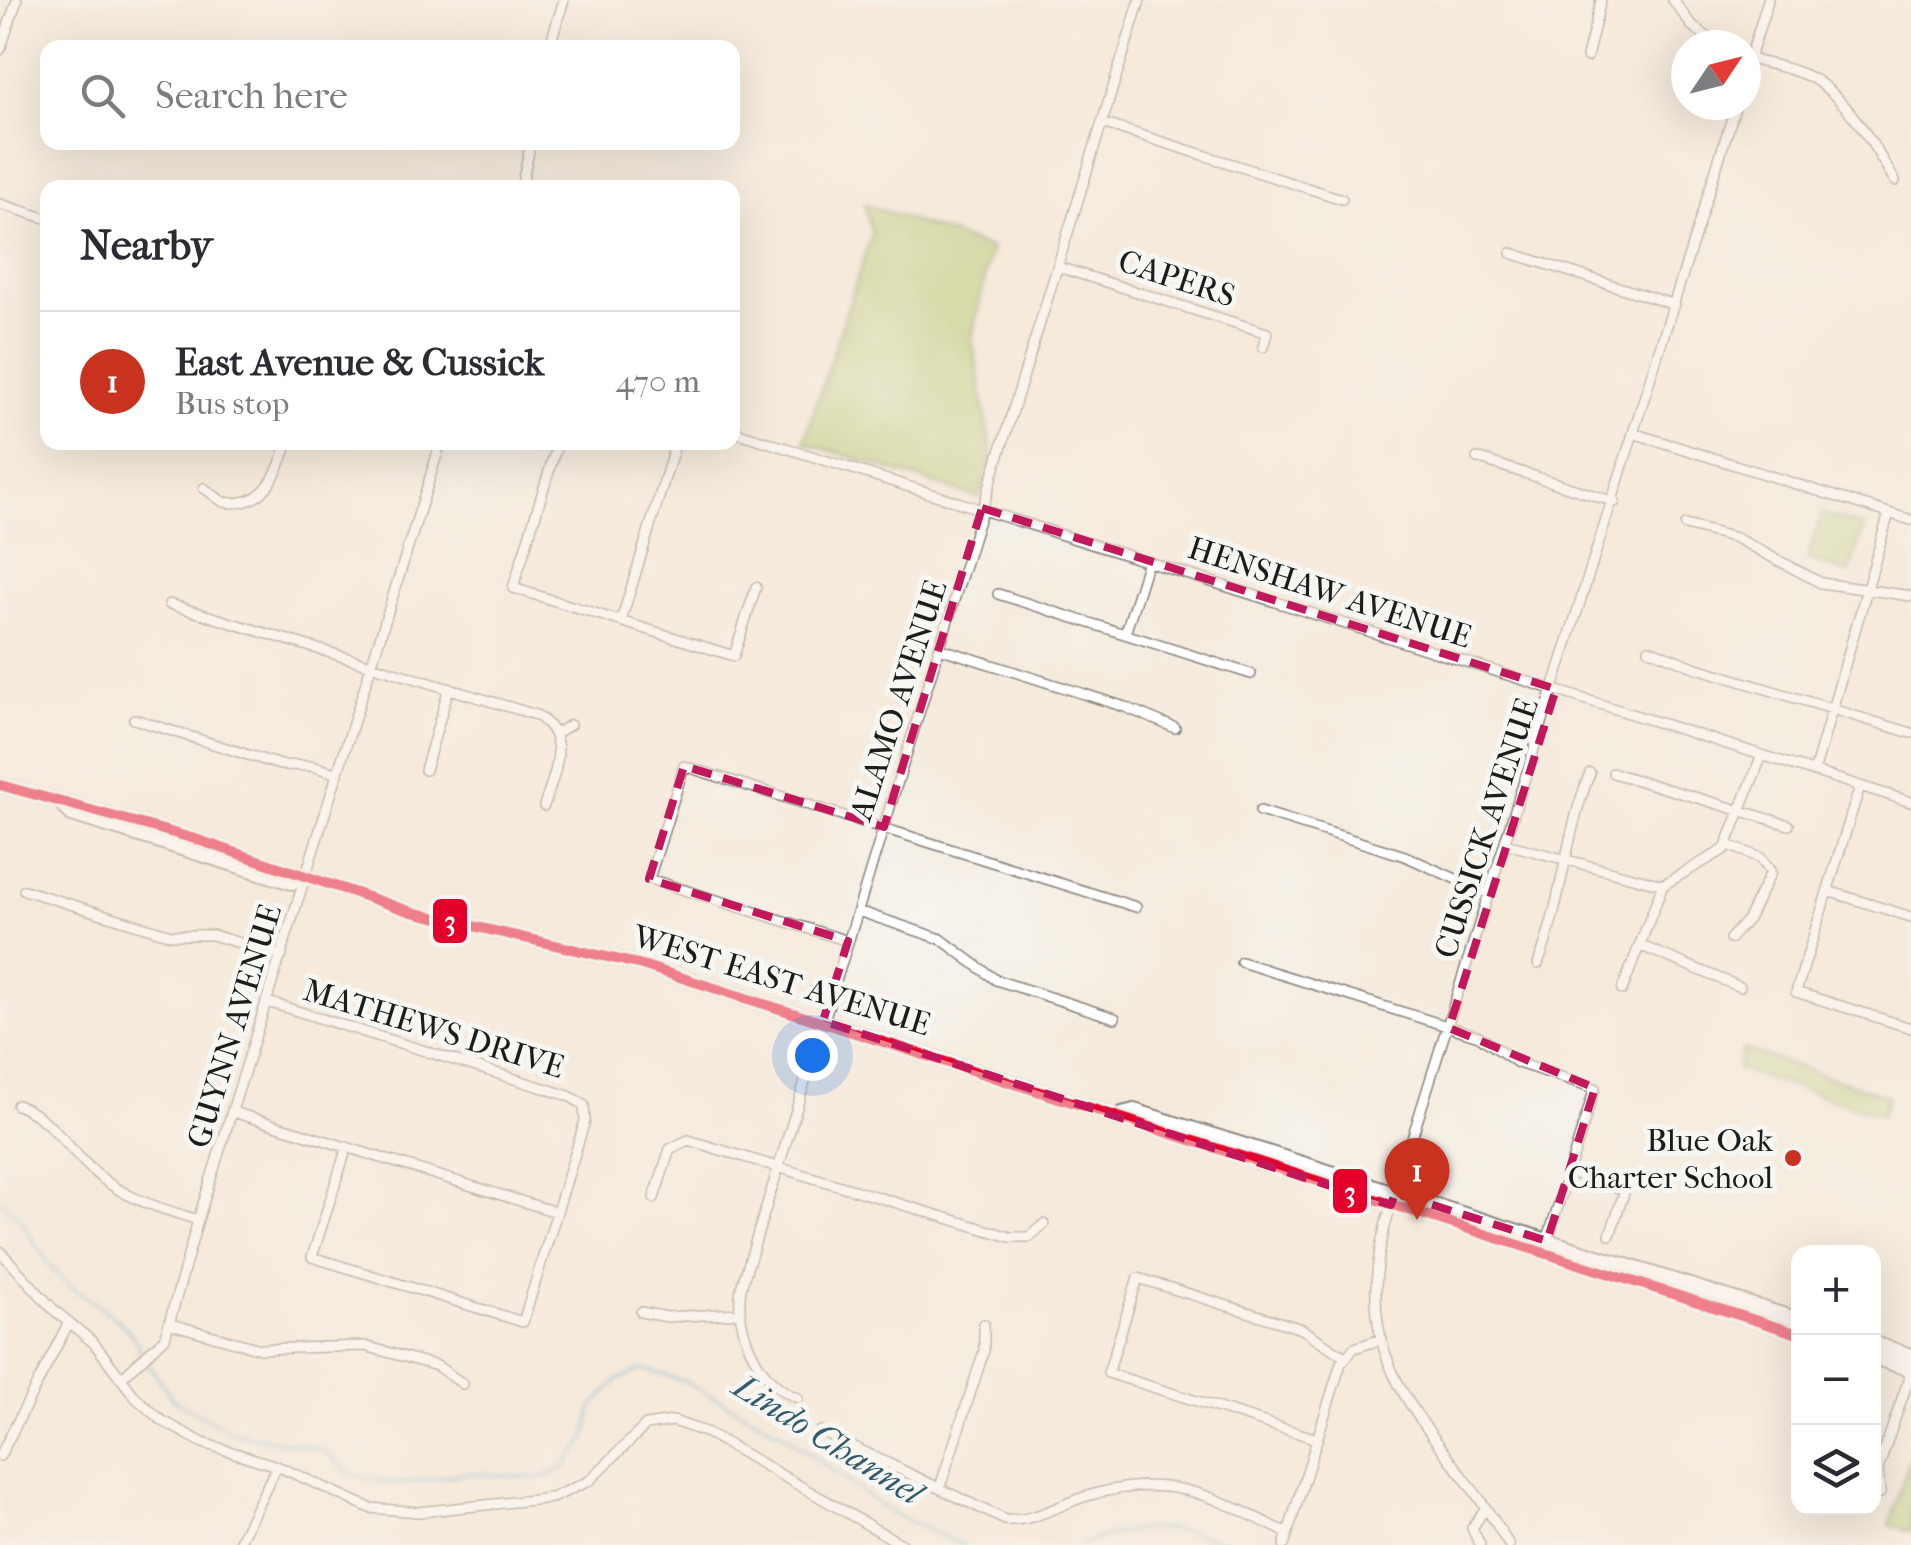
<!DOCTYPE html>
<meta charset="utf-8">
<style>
:root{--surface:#fff;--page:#f2f2f3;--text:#2b2b33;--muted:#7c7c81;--line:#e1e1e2;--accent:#c8321e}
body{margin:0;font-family:"IM FELL French Canon",serif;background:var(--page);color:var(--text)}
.controls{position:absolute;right:30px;bottom:30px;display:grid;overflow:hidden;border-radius:20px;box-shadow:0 10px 40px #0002}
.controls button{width:90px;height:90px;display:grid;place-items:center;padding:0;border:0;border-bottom:2px solid var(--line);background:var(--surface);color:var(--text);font:50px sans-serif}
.compass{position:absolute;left:1671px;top:30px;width:90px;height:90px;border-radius:50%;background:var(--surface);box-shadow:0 10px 40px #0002;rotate:55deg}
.you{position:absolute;left:812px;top:1055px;width:35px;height:35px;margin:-25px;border:8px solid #fff;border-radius:50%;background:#1a73e8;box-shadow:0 0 0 15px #1a73e833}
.badge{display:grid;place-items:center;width:65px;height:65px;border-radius:50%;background:var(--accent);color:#fff;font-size:32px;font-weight:700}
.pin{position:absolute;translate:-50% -82px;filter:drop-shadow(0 2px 5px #0008)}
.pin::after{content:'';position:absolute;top:52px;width:35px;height:30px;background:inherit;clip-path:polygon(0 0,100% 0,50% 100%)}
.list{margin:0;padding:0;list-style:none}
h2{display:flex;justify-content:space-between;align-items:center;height:130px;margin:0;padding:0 40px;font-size:42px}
h2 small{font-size:32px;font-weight:400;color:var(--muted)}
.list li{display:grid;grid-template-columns:65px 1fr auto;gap:30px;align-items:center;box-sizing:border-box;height:140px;padding:0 40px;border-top:2px solid var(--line)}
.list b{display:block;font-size:38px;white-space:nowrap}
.list p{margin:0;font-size:32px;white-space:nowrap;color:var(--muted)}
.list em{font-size:32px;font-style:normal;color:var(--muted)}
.icon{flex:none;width:55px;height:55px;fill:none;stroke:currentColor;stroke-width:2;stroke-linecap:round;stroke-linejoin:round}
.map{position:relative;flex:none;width:1911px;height:1545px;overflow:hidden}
.search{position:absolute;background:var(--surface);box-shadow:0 10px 40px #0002;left:40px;top:40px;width:700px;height:110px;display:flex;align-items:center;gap:25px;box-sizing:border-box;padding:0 35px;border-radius:20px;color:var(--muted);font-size:38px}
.panel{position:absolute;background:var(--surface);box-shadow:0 10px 40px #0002;left:40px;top:180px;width:700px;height:270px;border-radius:20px}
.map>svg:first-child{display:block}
.green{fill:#b2cb70;stroke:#677446;stroke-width:2.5}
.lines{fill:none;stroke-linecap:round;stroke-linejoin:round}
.stream{stroke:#50a9cd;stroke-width:2.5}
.minor-casing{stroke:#88837c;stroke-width:12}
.secondary-casing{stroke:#88837c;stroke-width:18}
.minor{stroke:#fff;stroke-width:9}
.secondary{stroke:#fff;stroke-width:14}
.bus-1-casing{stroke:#f6f6f2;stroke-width:18}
.bus-1{stroke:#e4002b;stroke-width:10}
.marked{fill:none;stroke:#c2185b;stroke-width:8;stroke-dasharray:20 12;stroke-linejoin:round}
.poi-dot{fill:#c8321e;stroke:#f6f6f2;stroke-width:4}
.labels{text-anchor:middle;stroke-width:10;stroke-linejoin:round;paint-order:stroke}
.street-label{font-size:32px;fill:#1c1c1c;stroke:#f6f6f2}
.poi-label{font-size:32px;fill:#1c1c1c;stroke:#f6f6f2;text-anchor:end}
.water-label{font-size:35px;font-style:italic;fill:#335b6c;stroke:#f6f6f2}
.line-badge{stroke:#f6f6f2;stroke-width:4}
.badge-label{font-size:28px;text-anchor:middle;font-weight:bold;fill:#fff}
</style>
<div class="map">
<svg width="1911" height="1545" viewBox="0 0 1911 1545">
<rect width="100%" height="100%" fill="#f6f6f2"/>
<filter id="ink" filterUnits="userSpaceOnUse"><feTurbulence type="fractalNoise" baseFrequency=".01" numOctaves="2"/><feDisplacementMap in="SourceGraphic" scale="20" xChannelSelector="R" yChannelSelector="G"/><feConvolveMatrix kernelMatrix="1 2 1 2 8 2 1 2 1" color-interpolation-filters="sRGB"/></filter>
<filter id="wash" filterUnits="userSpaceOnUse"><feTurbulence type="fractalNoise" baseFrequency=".0048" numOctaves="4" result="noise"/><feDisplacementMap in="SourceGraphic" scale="40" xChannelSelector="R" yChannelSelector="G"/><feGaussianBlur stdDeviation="2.25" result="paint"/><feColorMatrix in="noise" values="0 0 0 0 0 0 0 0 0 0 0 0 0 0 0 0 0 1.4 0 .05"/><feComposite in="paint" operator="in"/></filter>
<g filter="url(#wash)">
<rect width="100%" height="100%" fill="#f5eadb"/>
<!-- green -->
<path class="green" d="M 864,204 L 991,249 L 972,337 L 992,455 L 979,498 L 804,442 L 872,234 Z
M 1822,513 L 1864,527 L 1849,573 L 1807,559 Z
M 1743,1049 L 1888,1096 L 1882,1115 L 1737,1069 Z
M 1911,1452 L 1911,1531 L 1890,1525 Z"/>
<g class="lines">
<!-- stream -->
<path class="stream" d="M 0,1201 C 25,1216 34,1247 52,1268 C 79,1301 124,1310 142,1353
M 145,1360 L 174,1400 L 231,1432 L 323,1450 L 352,1475 L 396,1484 L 468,1473 L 540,1478 L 564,1468 L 586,1439 L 592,1408 L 616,1381 L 643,1369 L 684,1381 L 782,1433 L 890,1513 L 963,1545
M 1082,1545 C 1144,1521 1175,1526 1236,1545"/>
</g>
</g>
<g filter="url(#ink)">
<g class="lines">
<defs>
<path id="minor" d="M 1673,0 L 1692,26 L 1712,40
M 549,48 L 564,0
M 0,50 L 17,0
M 1587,57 L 1601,0
M 1750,59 C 1771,65 1798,69 1817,81 C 1851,104 1874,146 1895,181
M 1746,71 L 1768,0
M 1102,123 L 1342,199
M 521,188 L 531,142
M 0,204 L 48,219
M 1511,253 L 1675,305
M 1058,267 L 1267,333 L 1263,347
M 732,431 L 1911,802
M 1636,434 L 1911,520
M 558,442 L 513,588 L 734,656 L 756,587
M 1477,458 L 1615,502
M 204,488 L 223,502 C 264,509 277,476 288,442
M 1685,525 L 1736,538 L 1821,583 L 1911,596
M 998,594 L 1251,674
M 169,604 L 536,715 C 573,737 554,774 544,806
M 621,621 L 676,442
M 1125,634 L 1148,561
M 942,649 L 1125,707 L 1175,728
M 1649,649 L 1694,667 L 1911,733
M 134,719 L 280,765 L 312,766 L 338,774
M 555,734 L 570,725
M 425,770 L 449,688
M 1814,772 L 1889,513
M 1613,773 L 1789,825
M 1860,786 L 1796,992 L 1911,1028
M 1260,811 L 1405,856 L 1489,894
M 1506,844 L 1663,885 L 1725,849 L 1762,755
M 1728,845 L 1761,858 L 1771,872 L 1748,919 L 1730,939
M 24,890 L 171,935 L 213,935 L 282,956
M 1828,891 L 1911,917
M 858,911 L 941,939 L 996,980 L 1115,1018
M 848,941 L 649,879 L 684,766 L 1136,907
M 1639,945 L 1740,987
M 1241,962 L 1479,1036 L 1518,1063 L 1595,1088 L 1547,1241
M 1538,964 C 1562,902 1565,835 1590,773
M 1622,990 L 1663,885
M 268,1002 L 569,1096 L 584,1105 L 585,1121 L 523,1322 L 312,1257 L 347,1147
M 17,1105 C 53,1118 70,1153 99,1176 C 128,1200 163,1209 198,1220
M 233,1112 L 556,1212
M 1568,1172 L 1625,1190 L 1610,1235
M 654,1198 L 670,1149 L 688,1140 L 1010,1237 L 1029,1237 L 1044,1224
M 0,1251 L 54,1310 L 94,1343 L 136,1398 L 161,1420 L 203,1443 L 277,1466 L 370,1508 L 418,1512 L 552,1498 L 589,1481 L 646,1425 L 673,1421 L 708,1433 L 903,1545
M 641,1312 L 667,1317 L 739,1313
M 171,1324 L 260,1349 L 365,1346 L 437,1366 L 463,1384
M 121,1378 L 165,1338 L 198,1220 L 441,442
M 798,1398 C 758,1384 734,1327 741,1288 L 1140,0
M 821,1431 L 1005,1520 C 1034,1522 1060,1504 1087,1496 C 1171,1471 1214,1497 1287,1533
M 1317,1439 L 1108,1373 L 1138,1278 L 1302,1329 L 1345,1357
M 0,1456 L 69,1322
M 940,1487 L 984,1351 L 984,1324
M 1880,1493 L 1878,1469 L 1911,1372
M 238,1545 L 277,1466
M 1284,1545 L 1341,1363 L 1354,1348 L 1382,1339
M 1480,1545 L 1472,1528 L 1485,1509
M 1509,1545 C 1436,1417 1338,1378 1391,1205 L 1736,105"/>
<path id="secondary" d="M 0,785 L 195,839 L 412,912 L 642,965 L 1798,1334
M 63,805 L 72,814 L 292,882 L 306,879
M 1122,1114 L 1134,1111 L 1798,1320
M 1874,1344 L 1911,1356
M 1874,1357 L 1911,1369"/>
</defs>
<!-- minor casing -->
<use href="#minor" class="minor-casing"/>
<!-- secondary casing -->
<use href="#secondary" class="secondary-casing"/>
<!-- minor -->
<use href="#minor" class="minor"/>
<!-- secondary -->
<use href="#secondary" class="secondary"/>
<defs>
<path id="bus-1" d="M 0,785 L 195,839 L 412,912 L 642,965 L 1798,1334"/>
</defs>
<!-- bus-1 casing -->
<use href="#bus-1" class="bus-1-casing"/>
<!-- bus-1 -->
<use href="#bus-1" class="bus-1"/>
</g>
</g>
<!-- marked area -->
<path d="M0 0H1911V1545H0ZM 982,508 L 1556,689 L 1449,1028 L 1595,1088 L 1547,1241 L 1395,1193 L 1391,1205 L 1361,1196 L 823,1021 L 848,941 L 649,879 L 684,766 L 884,827 Z" fill="#f5eadb" fill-opacity=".55" fill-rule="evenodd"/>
<path class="marked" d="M 982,508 L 1556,689 L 1449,1028 L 1595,1088 L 1547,1241 L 1395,1193 L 1391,1205 L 1361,1196 L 823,1021 L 848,941 L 649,879 L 684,766 L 884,827 Z"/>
<!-- markers -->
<circle class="poi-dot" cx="1793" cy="1158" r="10"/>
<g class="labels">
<!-- street labels -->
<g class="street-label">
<text transform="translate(1177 278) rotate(18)" y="11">CAPERS</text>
<text transform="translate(1330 592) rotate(18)" y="11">HENSHAW AVENUE</text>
<text transform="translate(898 700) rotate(-72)" y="11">ALAMO AVENUE</text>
<text transform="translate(1486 828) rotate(-72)" y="11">CUSSICK AVENUE</text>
<text transform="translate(782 980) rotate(17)" y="11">WEST EAST AVENUE</text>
<text transform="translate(234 1026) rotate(-73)" y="11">GUYNN AVENUE</text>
<text transform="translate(434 1028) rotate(17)" y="11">MATHEWS DRIVE</text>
</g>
<!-- poi labels -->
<g class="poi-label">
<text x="1773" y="1151">Blue Oak<tspan x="1773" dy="37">Charter School</tspan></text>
</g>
<!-- water labels -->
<g class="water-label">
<text transform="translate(828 1439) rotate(32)" y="12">Lindo Channel</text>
</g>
</g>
<g class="line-badge">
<rect x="431" y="897" width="38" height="48" rx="10" fill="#e4002b"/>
<rect x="1331" y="1167" width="38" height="48" rx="10" fill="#e4002b"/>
</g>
<g class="badge-label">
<text x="450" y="930">3</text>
<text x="1350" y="1201">3</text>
</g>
</svg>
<div class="controls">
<button>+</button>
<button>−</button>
<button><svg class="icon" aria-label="layers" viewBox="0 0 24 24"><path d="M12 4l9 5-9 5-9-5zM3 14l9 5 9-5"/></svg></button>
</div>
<svg class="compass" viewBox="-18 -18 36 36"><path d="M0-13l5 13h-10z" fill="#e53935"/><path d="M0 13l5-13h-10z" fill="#7c7c81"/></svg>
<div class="you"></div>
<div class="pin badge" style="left:1417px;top:1220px">1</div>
<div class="search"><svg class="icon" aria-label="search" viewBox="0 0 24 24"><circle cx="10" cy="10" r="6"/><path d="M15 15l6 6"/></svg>Search here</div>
<section class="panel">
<h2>Nearby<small></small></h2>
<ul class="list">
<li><span class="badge">1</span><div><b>East Avenue &amp; Cussick</b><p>Bus stop</p></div><em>470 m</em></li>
</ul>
</section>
</div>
